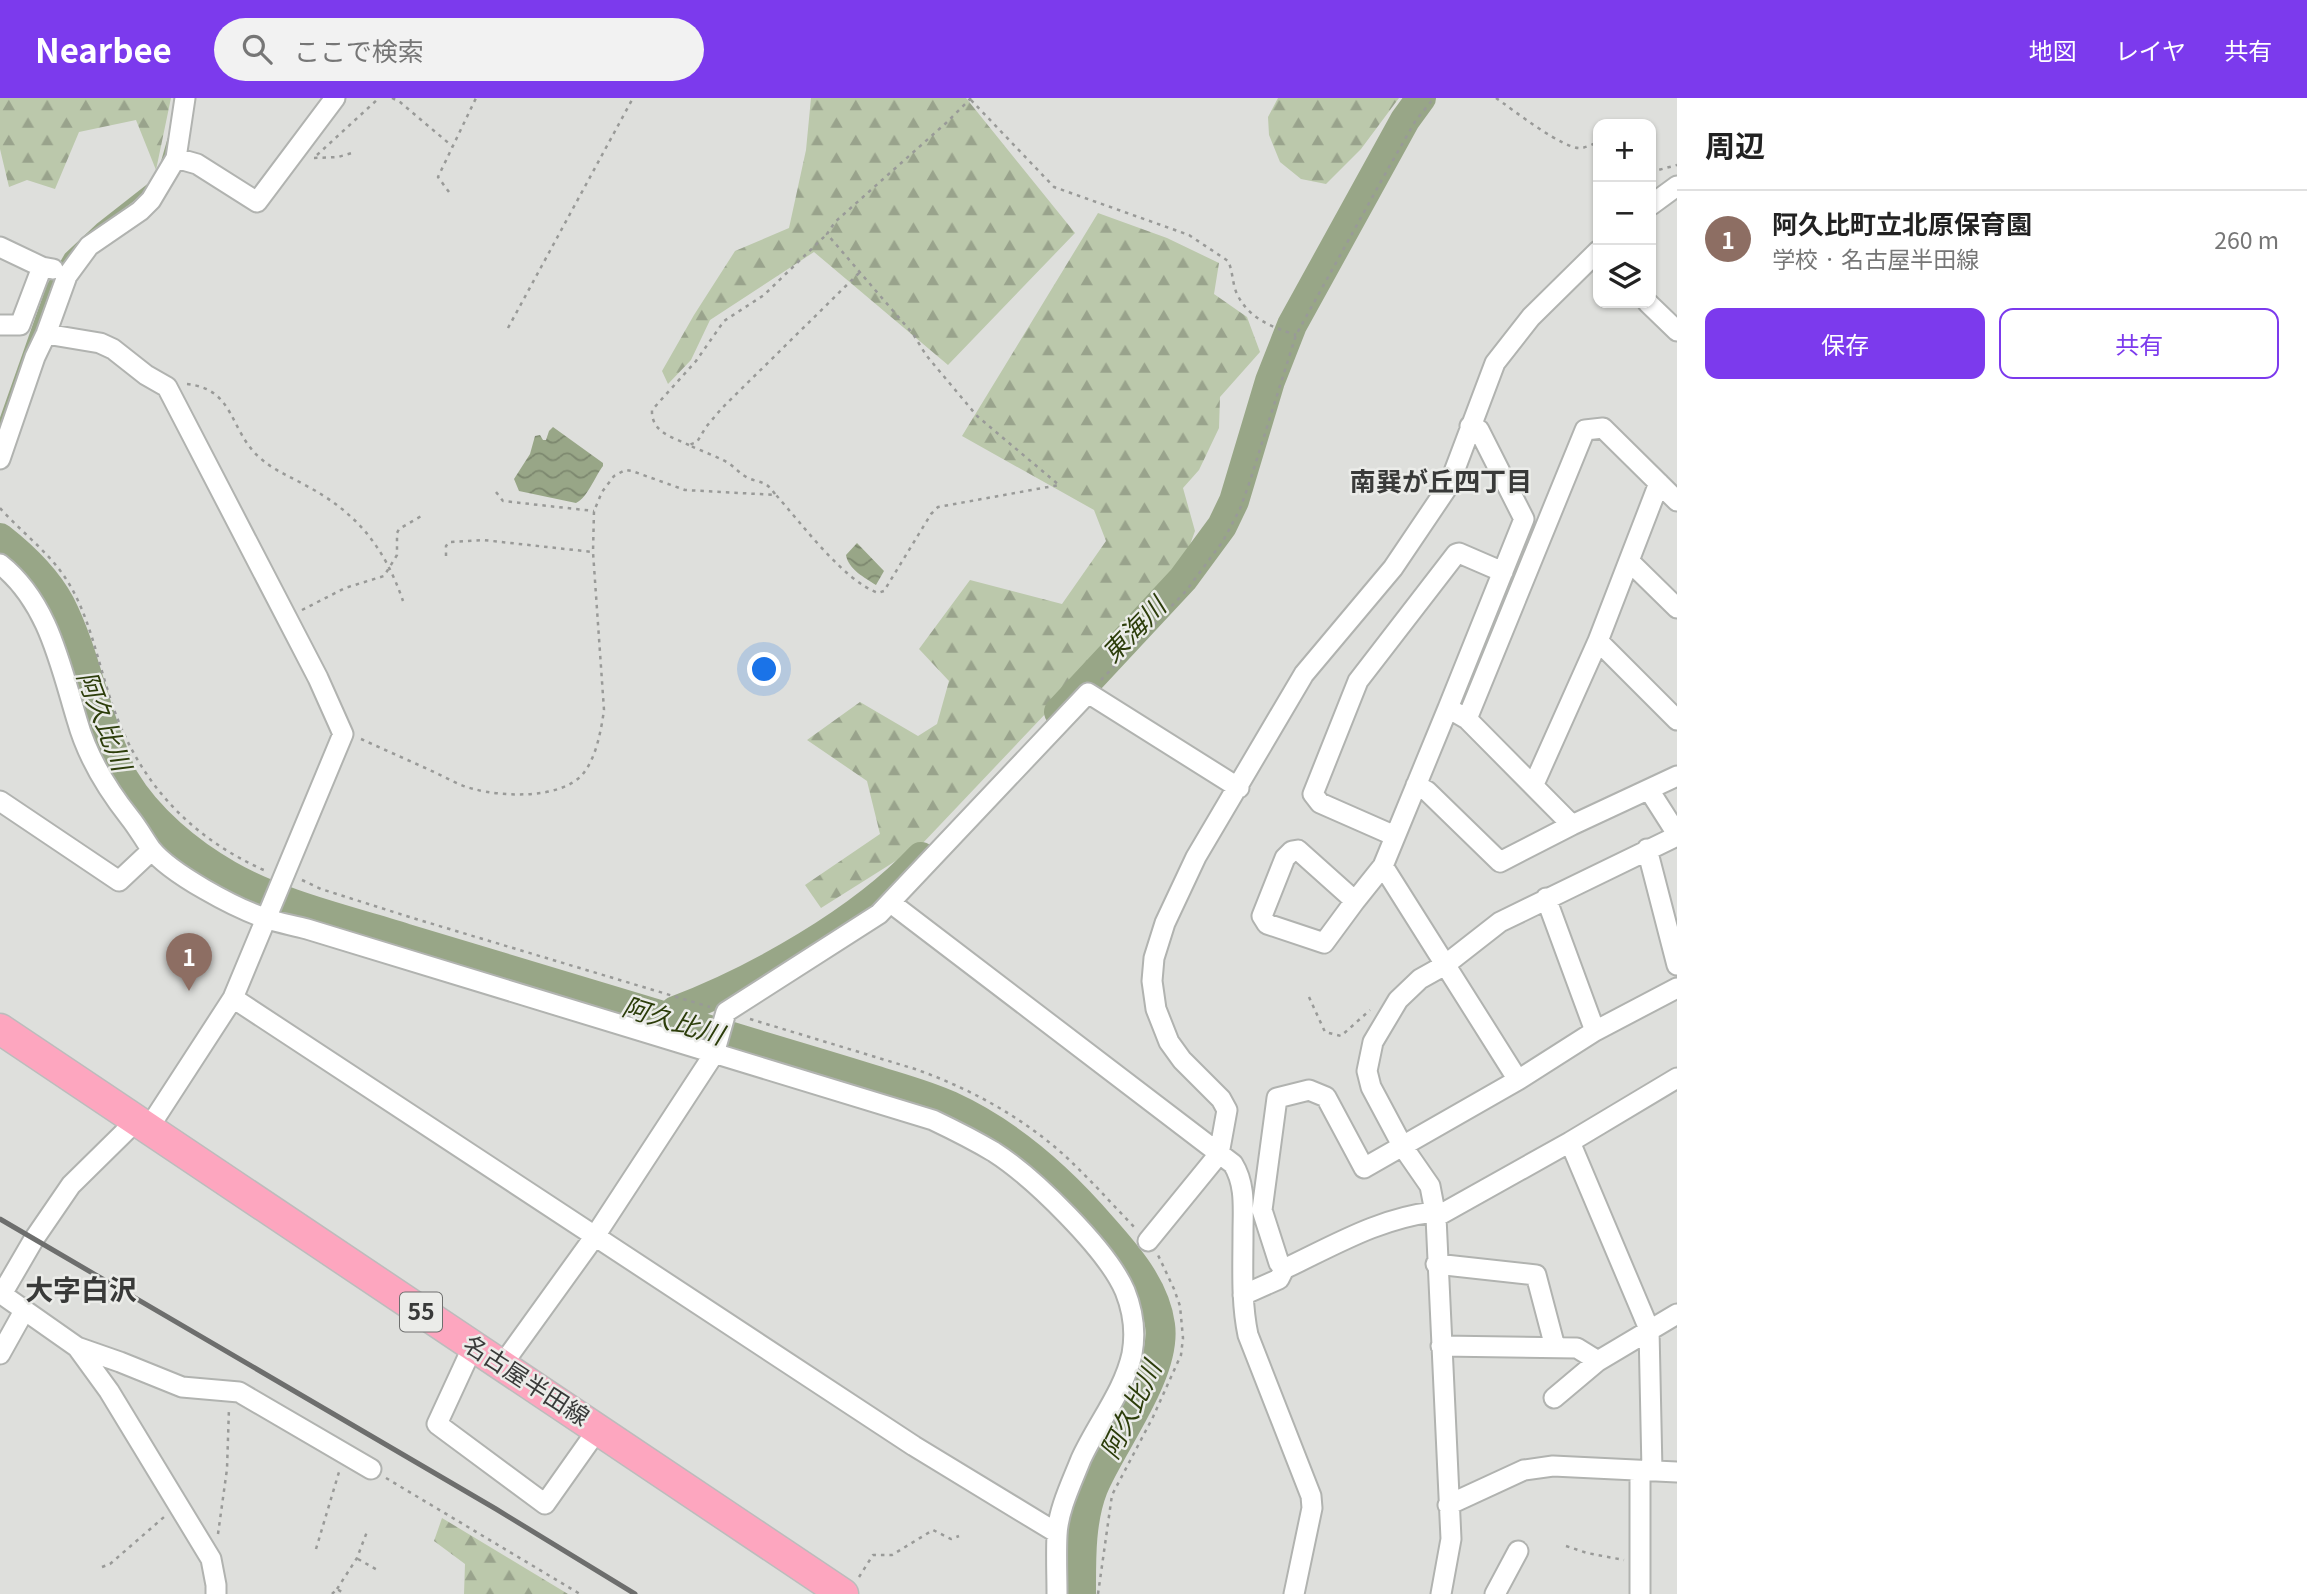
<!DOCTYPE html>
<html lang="ja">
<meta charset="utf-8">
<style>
:root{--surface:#fff;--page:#f2f2f2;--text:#222;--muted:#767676;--line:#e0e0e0;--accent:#7c3aed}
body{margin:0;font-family:Georgia,"Noto Sans JP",serif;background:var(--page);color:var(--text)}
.controls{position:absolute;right:21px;top:21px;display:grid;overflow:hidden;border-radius:14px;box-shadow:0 2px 5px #0004}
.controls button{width:63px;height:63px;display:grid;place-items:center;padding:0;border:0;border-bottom:2px solid var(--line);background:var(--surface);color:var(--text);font:35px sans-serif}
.you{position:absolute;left:765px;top:572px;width:24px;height:24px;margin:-18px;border:5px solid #fff;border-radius:50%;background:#1a73e8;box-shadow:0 0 0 10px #1a73e833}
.badge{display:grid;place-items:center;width:46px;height:46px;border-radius:50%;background:var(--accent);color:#fff;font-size:23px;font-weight:700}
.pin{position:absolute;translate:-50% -58px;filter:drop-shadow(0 2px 4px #0008)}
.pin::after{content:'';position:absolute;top:37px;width:24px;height:21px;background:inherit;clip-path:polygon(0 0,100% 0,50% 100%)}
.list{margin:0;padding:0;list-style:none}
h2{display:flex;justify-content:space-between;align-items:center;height:91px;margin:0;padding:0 28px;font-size:30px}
h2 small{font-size:23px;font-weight:400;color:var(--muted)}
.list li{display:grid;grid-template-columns:46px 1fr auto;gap:21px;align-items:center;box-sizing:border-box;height:98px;padding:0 28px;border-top:2px solid var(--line)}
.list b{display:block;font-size:26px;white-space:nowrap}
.list p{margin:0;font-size:23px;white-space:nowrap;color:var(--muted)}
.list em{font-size:23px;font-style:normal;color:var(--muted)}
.actions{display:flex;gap:14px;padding:21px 28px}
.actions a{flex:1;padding:16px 0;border:2px solid var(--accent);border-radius:14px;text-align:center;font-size:24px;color:var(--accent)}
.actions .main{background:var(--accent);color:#fff}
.icon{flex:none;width:38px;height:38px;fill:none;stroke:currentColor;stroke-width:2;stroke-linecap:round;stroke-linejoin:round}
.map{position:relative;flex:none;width:1677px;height:1496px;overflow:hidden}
header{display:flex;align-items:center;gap:42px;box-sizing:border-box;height:98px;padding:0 35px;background:var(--accent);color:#fff}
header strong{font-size:33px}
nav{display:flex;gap:38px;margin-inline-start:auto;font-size:24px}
.search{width:490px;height:63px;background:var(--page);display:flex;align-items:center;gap:18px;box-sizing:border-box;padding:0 24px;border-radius:38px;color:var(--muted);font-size:26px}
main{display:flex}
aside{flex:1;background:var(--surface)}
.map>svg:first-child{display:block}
.forest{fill:url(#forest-firs)}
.water{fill:url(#water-waves)}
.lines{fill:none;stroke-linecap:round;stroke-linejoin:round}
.stream{stroke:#98a687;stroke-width:5}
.river{stroke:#98a687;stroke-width:30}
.street-casing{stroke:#b1b3b0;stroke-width:23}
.primary-casing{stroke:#bcbcbc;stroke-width:33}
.path{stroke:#999a98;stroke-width:2.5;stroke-dasharray:3.5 5;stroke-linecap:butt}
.street{stroke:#fff;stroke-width:19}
.primary{stroke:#fda6bf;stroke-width:30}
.rail{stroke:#6d6e6d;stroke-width:5}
.labels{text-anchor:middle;stroke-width:5;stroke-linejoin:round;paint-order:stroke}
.shield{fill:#ebece9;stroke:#6e6f6e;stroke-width:2}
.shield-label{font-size:23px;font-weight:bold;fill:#393a39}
.street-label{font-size:24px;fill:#393a39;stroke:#ebece9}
.neighbourhood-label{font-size:26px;font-weight:bold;fill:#393a39;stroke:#ebece9}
.water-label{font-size:26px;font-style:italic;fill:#2c3d0a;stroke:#ebece9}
.quarter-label{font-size:28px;font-weight:bold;fill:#393a39;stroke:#ebece9}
</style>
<header>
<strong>Nearbee</strong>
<div class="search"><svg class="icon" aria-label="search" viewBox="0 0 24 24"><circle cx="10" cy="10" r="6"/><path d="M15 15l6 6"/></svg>ここで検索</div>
<nav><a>地図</a><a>レイヤ</a><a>共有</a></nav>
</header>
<main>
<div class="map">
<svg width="1677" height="1496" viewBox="0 0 1677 1496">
<defs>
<pattern id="forest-firs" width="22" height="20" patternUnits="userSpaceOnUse" patternTransform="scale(1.75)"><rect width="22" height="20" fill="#bbc8ab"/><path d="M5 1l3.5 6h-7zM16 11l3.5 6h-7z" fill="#99a38c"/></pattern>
<pattern id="water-waves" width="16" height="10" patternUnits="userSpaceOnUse" patternTransform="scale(1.75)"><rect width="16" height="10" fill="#98a687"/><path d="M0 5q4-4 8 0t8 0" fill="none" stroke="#7d886f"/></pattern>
</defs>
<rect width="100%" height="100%" fill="#dedfdc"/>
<!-- forest -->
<path class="forest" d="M 0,0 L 171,0 L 156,72 L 136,22 L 79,34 L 55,91 L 27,82 L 9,89 L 0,51 Z
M 811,0 L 966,0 L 1075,135 L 948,267 L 814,154 L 710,222 L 691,262 L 668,286 L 662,273 L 694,217 L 735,153 L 789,130 L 806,52 Z
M 1278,0 L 1399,0 L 1361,51 L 1326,86 L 1301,81 L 1280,64 L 1269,37 L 1268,19 Z
M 1098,115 L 1167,140 L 1219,165 L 1214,196 L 1247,219 L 1260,254 L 1220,299 L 1219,330 L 1199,372 L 1183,390 L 1195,433 L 1180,474 L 921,747 L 821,810 L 805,787 L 880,736 L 867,683 L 807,642 L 860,604 L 918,638 L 937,626 L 949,583 L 919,551 L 970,482 L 1062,506 L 1106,443 L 1094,412 L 962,338 Z
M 442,1420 L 568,1496 L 464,1496 L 465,1466 L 434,1443 Z"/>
<!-- water -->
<path class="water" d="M 553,329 L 603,365 L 603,368 C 594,380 588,399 576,405 L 519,393 L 514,381 L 530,356 L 535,338 L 540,337 L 543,342 L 546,342 L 549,333 Z
M 857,445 L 884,473 L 876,487 C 865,480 848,471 846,457 Z"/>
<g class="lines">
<!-- stream -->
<path class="stream" d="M 164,62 L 170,41
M 0,327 L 49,188 L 67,157 L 98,128 L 149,88"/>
<!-- river -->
<path class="river" d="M 0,440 C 23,458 46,480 60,506 C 84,553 93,608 114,657 C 117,665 120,674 124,681 C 148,721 189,755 228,777 C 280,807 347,822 404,840 C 504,870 604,900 703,930 C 760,948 817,964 874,982 C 899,990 926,997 950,1008 C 1009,1035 1060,1080 1102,1129 C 1127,1157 1155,1189 1160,1227 C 1167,1275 1111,1346 1093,1390 C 1080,1423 1081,1462 1081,1496
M 1059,614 L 1183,481 L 1222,428 L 1234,403 L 1270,283 L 1292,227 L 1405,22 L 1421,0
M 669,918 L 675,913 C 757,882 861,823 921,759"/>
<defs>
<path id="street" d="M 176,60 L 197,66 L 257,104 L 335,0
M 1651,107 L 1677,88
M 0,149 L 42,169 L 53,171
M 1648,205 L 1677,233
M 0,227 L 20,227 L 42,169
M 46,236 L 100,245 L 113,251 L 146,277 L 167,289 L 318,580 L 343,636 L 233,900 L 148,1031
M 0,361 L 35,259 L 46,236 L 67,178 L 89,148 L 140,113 L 151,102 L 176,60 L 185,0
M 1629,463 L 1677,510
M 0,466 C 48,504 60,566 77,622 C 87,658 107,691 130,720 C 138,730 144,741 151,751 C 171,776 235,810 265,820 C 278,825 293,827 307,831 L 933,1022 C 954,1032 974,1042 994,1054 C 1033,1079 1107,1151 1125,1193 C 1133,1213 1136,1234 1132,1256 C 1124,1293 1097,1326 1081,1361 C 1072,1384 1058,1412 1057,1437 C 1056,1457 1057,1477 1057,1496
M 1598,543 L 1677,622
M 1448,610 L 1524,421 L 1479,332 L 1470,328
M 1467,621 L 1585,332 L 1603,330 L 1677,403
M 1534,686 L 1598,543 L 1659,385
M 1416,687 L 1427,693 L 1500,764 L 1572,727
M 1649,692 L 1677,736
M 0,703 L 119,783 L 152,752
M 1395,738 L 1320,705 L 1313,696 L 1358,583 L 1456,456 L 1459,455 L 1503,474
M 1647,751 L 1677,867
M 1383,768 L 1518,982
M 1355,803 L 1324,845 L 1267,826 L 1262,818 L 1285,760 L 1292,753 L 1298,752 L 1355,803 L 1383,768 L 1448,610 L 1467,621 L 1572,727 L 1677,678
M 891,805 L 1233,1066 C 1246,1087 1243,1111 1243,1135 C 1243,1169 1241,1204 1248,1237 L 1311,1398 L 1312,1410 L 1294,1496
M 233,900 L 914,1348 L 1057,1435
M 1595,933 L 1677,890
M 1570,1044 L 1649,1231 L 1652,1373
M 1436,1119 L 1570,1044 L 1677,980
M 1148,1143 L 1219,1056 L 1227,1012 L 1221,1001 L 1182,962 L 1169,944 L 1156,911 L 1152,883 L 1154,860 L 1165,825 L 1196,759 L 1304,576 L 1393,470 L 1449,387 L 1495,265 L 1531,219 L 1598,153
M 1436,1166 L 1536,1177 L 1555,1249
M 1284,1171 L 1279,1165 L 1262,1112 L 1277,1000 L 1309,992 L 1326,999 L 1364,1070 L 1518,982 L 1595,933 L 1546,800
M 0,1195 L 77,1249 L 109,1293 L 211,1461 L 216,1487 L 216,1496
M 2,1196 L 34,1141 L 71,1087 L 137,1022
M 1243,1197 L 1279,1181 L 1284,1171 C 1333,1148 1379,1120 1434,1114
M 473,1248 L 437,1326 L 545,1406 L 598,1331
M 1441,1248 L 1577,1250 L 1598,1263 L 1677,1216
M 77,1249 L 120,1264 L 182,1289 L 239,1294 L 371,1371
M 0,1256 L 24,1213
M 502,1267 L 595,1138 L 714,956 L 726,914 L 879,816 L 1088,595 L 1239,690
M 1554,1300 L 1598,1263
M 1640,1373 L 1640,1496
M 1448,1407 L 1524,1372 L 1553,1368 L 1677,1374
M 1441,1496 L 1451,1441 L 1436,1119 L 1430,1088 L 1403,1049 L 1371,989 L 1367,973 L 1373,944 L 1398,902 L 1420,881 L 1445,867 L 1500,824 L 1677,738
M 1495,1496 L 1518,1453"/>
<path id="primary" d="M 0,931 L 843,1496"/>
</defs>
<!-- street casing -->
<use href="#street" class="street-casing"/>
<!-- primary casing -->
<use href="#primary" class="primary-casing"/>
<!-- path -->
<path class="path" d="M 392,0 L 400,4 L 452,48
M 1496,0 C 1512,11 1565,53 1582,50 C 1587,49 1593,46 1598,44
M 971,2 L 1054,89 L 1189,137 L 1228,163 C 1233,173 1232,185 1237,196 C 1249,221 1272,229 1296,237
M 317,57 L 379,0
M 314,60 L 338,59 L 352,55
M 1651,74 L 1677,67
M 449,94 L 438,79 L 476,0
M 508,230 L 633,0
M 187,286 C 235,291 229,332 259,359 C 273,372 289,378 305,387 C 356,414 384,448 403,503
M 689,347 C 672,339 651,334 652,312 L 696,263 L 724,223 L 764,197 L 827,136
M 496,394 L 503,403 L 594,413
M 775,396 C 765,382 762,386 748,380 C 741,376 736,371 730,366 C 721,360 701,353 689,347 L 697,344 L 706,329 L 722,310 L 860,174
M 0,410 C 24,437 53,457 71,489 C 89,521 96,555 107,590 C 132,676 184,737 266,773
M 446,458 L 446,448 L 449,444 L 483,442 L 593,454
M 302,512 L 345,490 L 384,478 L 397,457 L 397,435 L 399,431 L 423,417
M 1101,582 L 1186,493 L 1223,443 L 1240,411 L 1250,383 L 1296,237 L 1389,69 L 1416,22 L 1434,0
M 361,641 C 385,652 410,663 434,674 C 447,680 460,688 474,691 C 503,699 560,701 582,677 C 596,661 601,633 604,612 L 593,454 L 594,413 L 602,394 L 614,378 L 625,372 L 632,373 L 685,392 L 776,397 C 802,426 843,482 878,495 L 884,493 L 931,416 L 938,409 L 1059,387 L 977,318 L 926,257 L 913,236 L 827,136 L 835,124 L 946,25 L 971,0
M 302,782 L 321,791 L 416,821 L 710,909
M 1309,899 L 1325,934 L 1341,938 L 1370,912
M 750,921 L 915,971 C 969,990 1022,1019 1064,1057 C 1089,1080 1112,1106 1136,1131
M 386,1380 L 580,1496
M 218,1436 L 227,1371 L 229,1310
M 1566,1448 L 1587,1455 L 1624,1462
M 316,1451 L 339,1374
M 358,1461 L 379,1473
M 102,1469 L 110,1466 L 164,1419
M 859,1479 L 873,1457 L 892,1457 L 933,1432 L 951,1441 L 959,1438
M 337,1491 L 357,1460 L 368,1431
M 332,1496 L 337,1491 L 345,1496
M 1098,1496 L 1112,1397 L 1153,1319 L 1181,1257 L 1183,1240 L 1180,1208 L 1174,1191 L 1158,1157"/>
<!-- street -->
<use href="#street" class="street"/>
<!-- primary -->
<use href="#primary" class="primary"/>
<!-- rail -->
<path class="rail" d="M 0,1121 L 496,1411 L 635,1496"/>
</g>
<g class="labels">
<!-- shield labels -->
<rect class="shield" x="400" y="1194.5" width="42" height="39" rx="5"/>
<g class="shield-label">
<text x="421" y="1222">55</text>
</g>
<!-- street labels -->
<g class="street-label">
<text transform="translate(526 1283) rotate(33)" y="8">名古屋半田線</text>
</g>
<!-- neighbourhood labels -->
<g class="neighbourhood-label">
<text x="1441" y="393">南巽が丘四丁目</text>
</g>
<!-- water labels -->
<g class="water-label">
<text transform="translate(1134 532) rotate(-46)" y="9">東海川</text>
<text transform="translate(104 623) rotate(69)" y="9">阿久比川</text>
<text transform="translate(673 923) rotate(17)" y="9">阿久比川</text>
<text transform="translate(1131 1312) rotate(-64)" y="9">阿久比川</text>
</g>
<!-- quarter labels -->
<g class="quarter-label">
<text x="81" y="1202">大字白沢</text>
</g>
</g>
</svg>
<div class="controls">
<button>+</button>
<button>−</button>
<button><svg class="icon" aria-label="layers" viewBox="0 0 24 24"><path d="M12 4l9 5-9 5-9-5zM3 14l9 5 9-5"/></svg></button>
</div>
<div class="you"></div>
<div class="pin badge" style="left:189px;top:893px;background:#8d6e63">1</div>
</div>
<aside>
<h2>周辺<small></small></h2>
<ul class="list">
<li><span class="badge" style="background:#8d6e63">1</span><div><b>阿久比町立北原保育園</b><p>学校 · 名古屋半田線</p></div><em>260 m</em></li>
</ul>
<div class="actions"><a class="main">保存</a><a>共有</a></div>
</aside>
</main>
